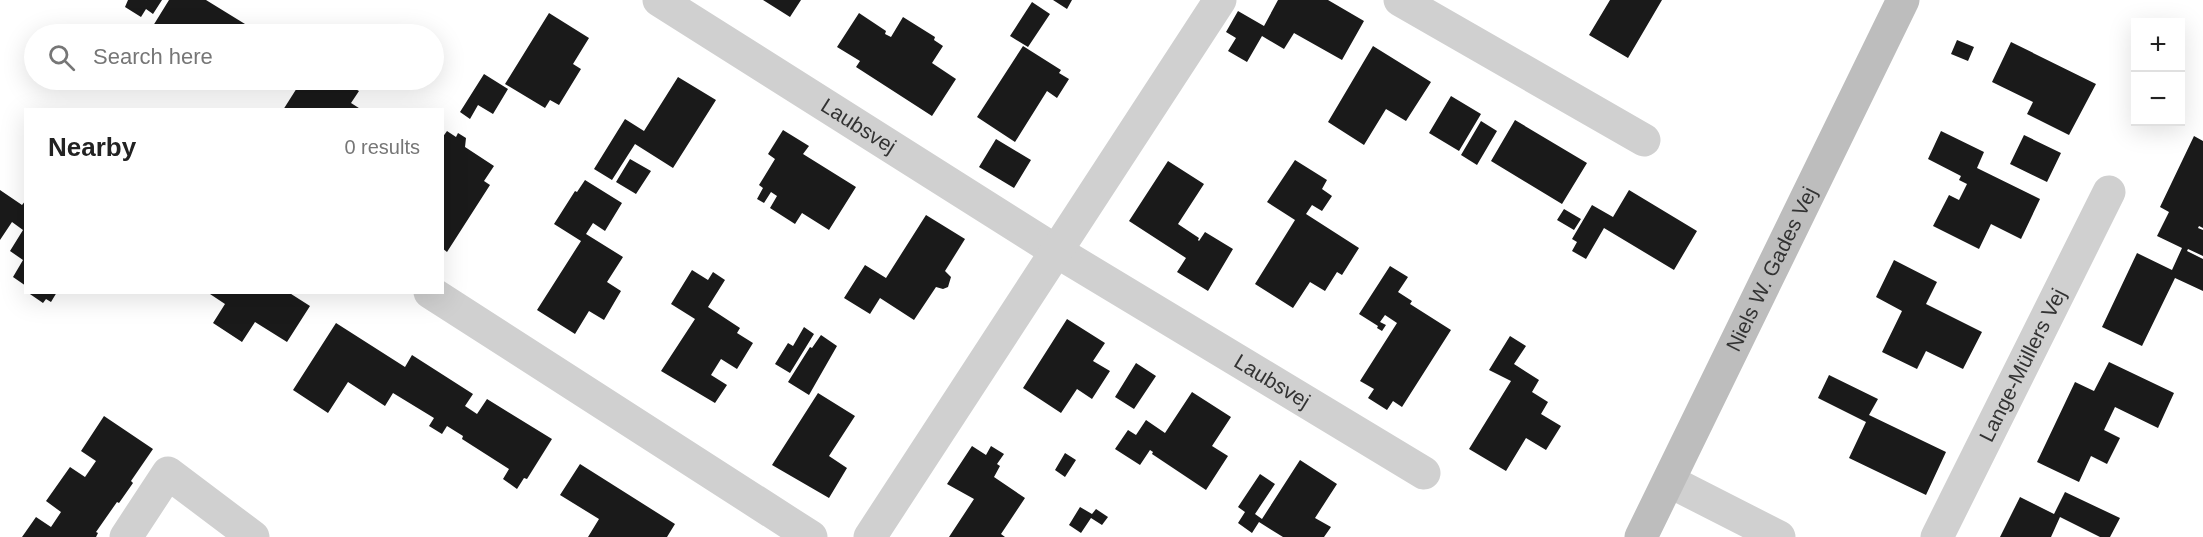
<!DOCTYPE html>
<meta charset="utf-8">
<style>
:root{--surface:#fff;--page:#f2f2f2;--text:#222;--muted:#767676;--line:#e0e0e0}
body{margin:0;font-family:Arial,sans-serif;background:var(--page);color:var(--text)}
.controls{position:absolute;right:18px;top:18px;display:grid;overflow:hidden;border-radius:0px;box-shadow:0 6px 24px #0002}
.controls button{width:54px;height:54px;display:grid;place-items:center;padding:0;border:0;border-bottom:2px solid var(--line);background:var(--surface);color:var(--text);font:30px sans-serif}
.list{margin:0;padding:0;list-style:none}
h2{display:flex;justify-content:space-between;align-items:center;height:78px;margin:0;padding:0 24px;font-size:26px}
h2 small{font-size:20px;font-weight:400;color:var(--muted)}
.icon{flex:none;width:33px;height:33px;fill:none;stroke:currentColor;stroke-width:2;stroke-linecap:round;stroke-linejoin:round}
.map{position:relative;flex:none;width:2203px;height:537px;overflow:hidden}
.search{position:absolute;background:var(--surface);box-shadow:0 6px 24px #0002;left:24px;top:24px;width:420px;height:66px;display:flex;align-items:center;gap:15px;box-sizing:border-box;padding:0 21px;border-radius:33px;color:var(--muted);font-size:22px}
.panel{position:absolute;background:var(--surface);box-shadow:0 6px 24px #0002;left:24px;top:108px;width:420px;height:186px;border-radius:0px}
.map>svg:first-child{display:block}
.building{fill:#1a1a1a}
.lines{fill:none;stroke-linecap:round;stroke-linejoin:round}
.street{stroke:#d0d0d0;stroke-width:33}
.secondary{stroke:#bdbdbd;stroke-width:33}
.labels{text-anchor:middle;stroke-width:6;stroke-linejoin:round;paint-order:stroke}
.street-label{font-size:21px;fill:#333;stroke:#fff}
</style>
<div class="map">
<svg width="2203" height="537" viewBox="0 0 2203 537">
<rect width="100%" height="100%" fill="#fff"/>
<!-- building -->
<path class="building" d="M 128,0 L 162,0 L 153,14 L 146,9 L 141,17 L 125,7 Z
M 169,0 L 206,0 L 245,24 L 238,34 L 148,34 Z
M 763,0 L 801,0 L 790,17 Z
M 1053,0 L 1072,0 L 1067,9 Z
M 1278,0 L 1328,0 L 1364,21 L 1342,60 L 1294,33 L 1284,49 L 1262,36 L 1247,62 L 1228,51 L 1236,38 L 1226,32 L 1238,11 L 1264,26 Z
M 1610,0 L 1662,0 L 1628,58 L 1589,35 Z
M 1032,2 L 1050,14 L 1028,47 L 1010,36 Z
M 549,13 L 589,38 L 573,64 L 581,69 L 559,105 L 550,100 L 545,108 L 505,84 Z
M 859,13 L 886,31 L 885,34 L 891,37 L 903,17 L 935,37 L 934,40 L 943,46 L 932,63 L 956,79 L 932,116 L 856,67 L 860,61 L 837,47 Z
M 1957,40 L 1974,47 L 1968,61 L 1951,54 Z
M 2011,42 L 2096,84 L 2069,135 L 2027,114 L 2033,102 L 1992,82 Z
M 1023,46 L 1061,70 L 1059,73 L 1069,79 L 1057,98 L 1047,91 L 1015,142 L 977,117 Z
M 1373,46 L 1431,82 L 1406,121 L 1386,109 L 1364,145 L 1328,122 Z
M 484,74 L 508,89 L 493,114 L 478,105 L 470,119 L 460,112 Z
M 678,77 L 716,100 L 673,168 L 635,144 L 612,180 L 594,169 L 625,119 L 644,131 Z
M 302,80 L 339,80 L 359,91 L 351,103 L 362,110 L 283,110 Z
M 1451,96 L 1481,114 L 1459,151 L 1429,133 Z
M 1515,120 L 1587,163 L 1562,204 L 1491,161 Z
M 1481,121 L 1497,131 L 1477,165 L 1461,155 Z
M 783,130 L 809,146 L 803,154 L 856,187 L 829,230 L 802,213 L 795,224 L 770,208 L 777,196 L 771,192 L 764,203 L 757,199 L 763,188 L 759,185 L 775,159 L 768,154 Z
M 447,131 L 456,137 L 458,133 L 466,138 L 465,147 L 494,166 L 484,181 L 490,185 L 447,252 L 442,248 L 442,138 Z
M 1941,131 L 1984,152 L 1977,168 L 2040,199 L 2021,239 L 1991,224 L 1979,249 L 1933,226 L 1949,195 L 1959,200 L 1967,184 L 1959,180 L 1961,176 L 1928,159 Z
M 2024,135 L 2061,153 L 2047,182 L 2010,164 Z
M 2194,136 L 2203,141 L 2203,228 L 2199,226 L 2198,228 L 2203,230 L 2203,256 L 2188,249 L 2187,251 L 2203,259 L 2203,291 L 2175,278 L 2142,346 L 2102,327 L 2137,253 L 2172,270 L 2182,248 L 2157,236 L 2169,212 L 2160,207 Z
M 996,139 L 1031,160 L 1014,188 L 979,167 Z
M 630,159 L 651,171 L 636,194 L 616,182 Z
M 1295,160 L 1327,180 L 1322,189 L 1332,196 L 1322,211 L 1312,205 L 1306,214 L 1359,248 L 1342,275 L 1337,272 L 1325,291 L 1310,282 L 1293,308 L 1255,284 L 1295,220 L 1267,202 Z
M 1168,161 L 1204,184 L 1178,224 L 1199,238 L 1198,240 L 1199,241 L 1205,232 L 1233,249 L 1208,291 L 1177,272 L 1186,258 L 1129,221 Z
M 585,180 L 622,203 L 605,231 L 593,223 L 586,234 L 623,257 L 607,282 L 621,291 L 604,320 L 589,311 L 575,334 L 537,310 L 581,241 L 554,224 L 575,191 L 577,192 Z
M 0,190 L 22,205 L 26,200 L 26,286 L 13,277 L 23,260 L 10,251 L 23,230 L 12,222 L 0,240 Z
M 1629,190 L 1697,231 L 1674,270 L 1604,228 L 1586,259 L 1572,251 L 1577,242 L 1572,239 L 1592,205 L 1613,217 Z
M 1564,209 L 1581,219 L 1574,230 L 1557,220 Z
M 926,215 L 965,239 L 945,271 L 951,277 L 948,287 L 943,289 L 936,287 L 914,320 L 880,298 L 870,314 L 844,298 L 865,265 L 886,278 Z
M 1894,260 L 1937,282 L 1926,304 L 1982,332 L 1963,369 L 1926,351 L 1917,369 L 1882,352 L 1902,311 L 1876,297 Z
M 1390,266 L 1408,277 L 1398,292 L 1412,301 L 1410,304 L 1451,330 L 1402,407 L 1393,401 L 1387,410 L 1368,398 L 1374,389 L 1360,381 L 1397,323 L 1385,315 L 1380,322 L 1386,325 L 1382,331 L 1377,328 L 1378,326 L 1359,314 Z
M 692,270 L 708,280 L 713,272 L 725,280 L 708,307 L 740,328 L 737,333 L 753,343 L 737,369 L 721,359 L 711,375 L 727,385 L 715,403 L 661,371 L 695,319 L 671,304 Z
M 27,292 L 57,292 L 51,302 L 46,299 L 43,303 Z
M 211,292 L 288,292 L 310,306 L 287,342 L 255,322 L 242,342 L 213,323 L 225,304 L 210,294 Z
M 1067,319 L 1105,343 L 1093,361 L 1110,371 L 1092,399 L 1077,389 L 1061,413 L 1023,388 Z
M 336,323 L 405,367 L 412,355 L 473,394 L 465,406 L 477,414 L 487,399 L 552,439 L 527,479 L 524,478 L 517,489 L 503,479 L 509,469 L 462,439 L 463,436 L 447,426 L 442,434 L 429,426 L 434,418 L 393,393 L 385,406 L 348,382 L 328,413 L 293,390 Z
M 804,327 L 814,334 L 790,373 L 775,364 L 788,343 L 793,346 Z
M 821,335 L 837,346 L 809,395 L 788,382 L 810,347 L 812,348 Z
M 1510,336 L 1526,346 L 1514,364 L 1539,380 L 1532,392 L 1548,402 L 1541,414 L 1561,426 L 1546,450 L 1526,438 L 1506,471 L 1469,449 L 1511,381 L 1489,370 Z
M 2109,362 L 2174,393 L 2158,428 L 2115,407 L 2104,430 L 2120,438 L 2107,464 L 2091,456 L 2079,482 L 2037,462 L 2075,382 L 2094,391 Z
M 1136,363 L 1156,376 L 1134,409 L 1115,397 Z
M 1829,375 L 1878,399 L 1869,415 L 1946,452 L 1926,495 L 1849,458 L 1866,422 L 1818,398 Z
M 1192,392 L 1231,417 L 1212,446 L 1228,456 L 1206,490 L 1152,454 L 1153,452 L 1150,450 L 1140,465 L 1115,449 L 1128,430 L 1136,435 L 1146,420 L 1165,433 Z
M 818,393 L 855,416 L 829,456 L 847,468 L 829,498 L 772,465 Z
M 104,416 L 153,449 L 131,481 L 133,483 L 119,503 L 117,502 L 96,532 L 98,533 L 96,537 L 22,537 L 36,517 L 51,527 L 61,512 L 46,501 L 70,467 L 85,477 L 96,461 L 81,451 Z
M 972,446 L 986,455 L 991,446 L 1004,454 L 997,464 L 1000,466 L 994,477 L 1025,498 L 1001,534 L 1005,537 L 949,537 L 974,499 L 947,484 Z
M 1065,453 L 1076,460 L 1065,477 L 1055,470 Z
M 1300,460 L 1337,484 L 1315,518 L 1331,527 L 1324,537 L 1283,537 L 1259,522 L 1252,533 L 1238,523 L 1245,512 L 1238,507 L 1260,474 L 1275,484 L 1255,514 L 1262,519 Z
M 580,464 L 675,524 L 667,537 L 588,537 L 599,519 L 560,495 Z
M 2065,492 L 2120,518 L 2110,537 L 2100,537 L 2060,517 L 2051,537 L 2000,537 L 2020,497 L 2054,514 Z
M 1080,507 L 1092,514 L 1096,509 L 1108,517 L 1102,525 L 1091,518 L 1081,533 L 1069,525 Z"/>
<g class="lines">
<!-- street -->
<g class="street">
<path id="s1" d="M 659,0 L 1056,251 L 1424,473"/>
<path d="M 1400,0 L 1644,140"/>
<path d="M 430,292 L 811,537"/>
<path d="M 1669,481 L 1779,537"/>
<path d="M 126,537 L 168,473 L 253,537"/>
<path d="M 870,537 L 1220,0"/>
<path id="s2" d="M 1937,537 L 2109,192"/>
</g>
<!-- secondary -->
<path class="secondary" id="s3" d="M 1641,537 L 1903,0"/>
</g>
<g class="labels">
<!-- street labels -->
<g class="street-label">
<text dy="7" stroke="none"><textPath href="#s1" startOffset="236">Laubsvej</textPath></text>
<text dy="7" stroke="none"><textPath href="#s3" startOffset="298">Niels W. Gades Vej</textPath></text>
<text dy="7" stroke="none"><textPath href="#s2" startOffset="192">Lange-Müllers Vej</textPath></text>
<text dy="7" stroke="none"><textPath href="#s1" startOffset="722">Laubsvej</textPath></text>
</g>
</g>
</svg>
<div class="controls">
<button>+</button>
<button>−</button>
</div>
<div class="search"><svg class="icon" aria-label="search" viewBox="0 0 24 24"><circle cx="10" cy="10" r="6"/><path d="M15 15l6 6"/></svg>Search here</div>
<section class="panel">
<h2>Nearby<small>0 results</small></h2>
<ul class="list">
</ul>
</section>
</div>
